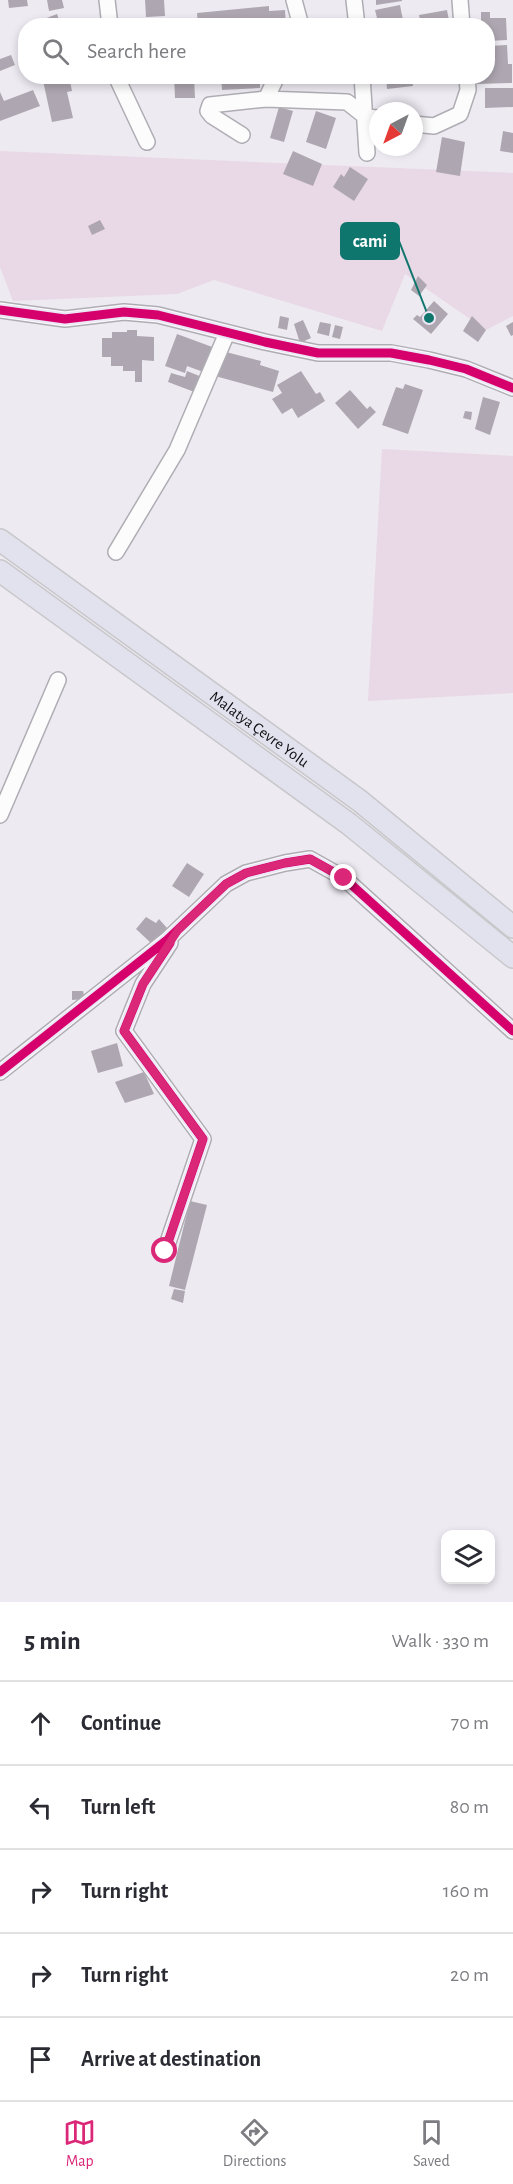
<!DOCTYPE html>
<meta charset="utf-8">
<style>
:root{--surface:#fff;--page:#f7f7f7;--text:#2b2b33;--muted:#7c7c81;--line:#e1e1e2;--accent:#db2777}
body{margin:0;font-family:"Alegreya Sans",sans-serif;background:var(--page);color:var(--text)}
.controls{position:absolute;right:18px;bottom:18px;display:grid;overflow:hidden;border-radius:12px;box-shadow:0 3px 9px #0003}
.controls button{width:54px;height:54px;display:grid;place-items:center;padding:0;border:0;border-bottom:2px solid var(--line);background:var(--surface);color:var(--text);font:30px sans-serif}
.compass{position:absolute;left:369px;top:102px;width:54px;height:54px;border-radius:50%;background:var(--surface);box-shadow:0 3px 9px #0003;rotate:221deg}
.stop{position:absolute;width:18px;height:18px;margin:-14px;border:4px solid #db2777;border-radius:50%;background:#fff}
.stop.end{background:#db2777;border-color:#fff;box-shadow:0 2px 6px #0008}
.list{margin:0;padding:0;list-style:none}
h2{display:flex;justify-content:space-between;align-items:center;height:78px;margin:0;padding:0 24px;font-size:26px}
h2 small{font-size:20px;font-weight:400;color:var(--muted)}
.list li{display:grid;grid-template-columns:39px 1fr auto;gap:18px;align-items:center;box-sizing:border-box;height:84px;padding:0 24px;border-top:2px solid var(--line)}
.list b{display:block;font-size:22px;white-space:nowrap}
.list em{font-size:20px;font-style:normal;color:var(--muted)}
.icon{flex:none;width:33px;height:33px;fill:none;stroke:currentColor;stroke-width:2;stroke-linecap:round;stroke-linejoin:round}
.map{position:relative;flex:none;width:513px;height:1602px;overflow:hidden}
.search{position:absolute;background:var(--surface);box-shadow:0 3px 9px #0003;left:18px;right:18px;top:18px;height:66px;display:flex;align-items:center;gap:15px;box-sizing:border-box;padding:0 21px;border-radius:24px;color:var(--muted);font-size:22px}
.sheet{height:498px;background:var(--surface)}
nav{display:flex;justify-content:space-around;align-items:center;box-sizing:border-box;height:84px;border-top:2px solid var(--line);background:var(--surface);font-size:16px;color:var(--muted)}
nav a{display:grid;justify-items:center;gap:3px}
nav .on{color:var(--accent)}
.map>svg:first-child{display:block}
.green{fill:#e9d8e5}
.building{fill:#aea7b1}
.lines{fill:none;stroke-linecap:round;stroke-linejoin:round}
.minor-casing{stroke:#afadb3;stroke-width:18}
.highway-casing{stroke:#c8c7ca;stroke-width:24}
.minor{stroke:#fcfcfd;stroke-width:15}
.highway{stroke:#e2e2ee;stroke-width:21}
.cycleway-casing{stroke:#ece7f5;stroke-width:13}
.cycleway{stroke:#d6006c;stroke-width:9}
.route{stroke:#db2777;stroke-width:8}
.labels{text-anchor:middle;stroke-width:5;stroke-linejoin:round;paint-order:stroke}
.street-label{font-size:16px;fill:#0c0b0f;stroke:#ece7f5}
.leader{fill:none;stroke:#0f766e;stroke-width:2}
.callout-dot{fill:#0f766e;stroke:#ece7f5;stroke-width:2}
.callout{fill:#0f766e;stroke:#0f766e;stroke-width:2}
.callout-label{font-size:18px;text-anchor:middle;font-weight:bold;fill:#fff}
</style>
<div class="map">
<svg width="513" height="1602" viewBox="0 0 513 1602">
<rect width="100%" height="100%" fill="#edeaf2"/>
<!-- green -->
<path class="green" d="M 0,151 L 513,173 L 513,316 L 486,330 L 405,274 L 382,331 L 214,280 L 177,294 L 13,301 L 0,267 Z
M 382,449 L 513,456 L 513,693 L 368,701 Z"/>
<!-- building -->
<path class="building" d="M 8,0 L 27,0 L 28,6 L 9,8 Z
M 47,0 L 62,0 L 64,8 L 49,11 Z
M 145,0 L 164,0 L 165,16 L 146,17 Z
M 376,0 L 402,0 L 402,1 L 376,5 Z
M 400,5 L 404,25 L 379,26 L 375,10 Z
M 269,6 L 269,11 L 285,10 L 286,26 L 198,26 L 197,13 Z
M 447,10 L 450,26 L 421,26 L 419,15 Z
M 481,12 L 490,12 L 490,18 L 506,18 L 507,40 L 488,41 L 488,26 L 481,26 Z
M 57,14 L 61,26 L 47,26 L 44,19 Z
M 507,45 L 508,64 L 512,64 L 512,83 L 477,84 L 477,76 L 488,76 L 488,46 Z
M 11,55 L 15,65 L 0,71 L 0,59 Z
M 42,76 L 69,76 L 72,91 L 67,92 L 73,118 L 52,122 Z
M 174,76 L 194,76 L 195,98 L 175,98 Z
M 221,76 L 260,76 L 260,88 L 222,90 Z
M 386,76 L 412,76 L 413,86 L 387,89 Z
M 425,76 L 447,76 L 447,77 L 427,82 Z
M 485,88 L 513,88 L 513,107 L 485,108 Z
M 33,90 L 40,106 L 0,121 L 0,92 L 4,101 Z
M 279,107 L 293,111 L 284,142 L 270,138 Z
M 316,111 L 336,118 L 326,149 L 306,142 Z
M 503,131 L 513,133 L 513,153 L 500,151 Z
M 442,137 L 465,142 L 460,176 L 436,172 Z
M 293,151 L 322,164 L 313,186 L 283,174 Z
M 350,167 L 368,179 L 354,201 L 333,187 L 341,174 L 344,177 Z
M 100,220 L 105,229 L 92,235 L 88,226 Z
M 418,276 L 427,285 L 419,296 L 411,290 Z
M 434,301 L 448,314 L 431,334 L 413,319 L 417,315 L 420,317 Z
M 280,316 L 289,318 L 287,330 L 278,328 Z
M 472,316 L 486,330 L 478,342 L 463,331 Z
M 303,320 L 311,338 L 300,343 L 294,324 Z
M 320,322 L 331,324 L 329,336 L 317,333 Z
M 513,322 L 513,335 L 511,336 L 506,326 Z
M 335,325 L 343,327 L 340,339 L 332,337 Z
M 127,330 L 137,330 L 137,336 L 154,337 L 154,361 L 142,360 L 142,382 L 135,382 L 135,371 L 123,371 L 123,366 L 111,366 L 111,357 L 102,357 L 102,338 L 112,338 L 112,332 L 127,332 Z
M 177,334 L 215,348 L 206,373 L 187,366 L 185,373 L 165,366 Z
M 222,351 L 261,361 L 260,365 L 279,371 L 273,392 L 215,376 Z
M 187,371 L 202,377 L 197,393 L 168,382 L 171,373 L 185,377 Z
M 301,371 L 316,394 L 320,392 L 325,401 L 298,418 L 292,408 L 282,414 L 272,399 L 282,393 L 277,385 Z
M 405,384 L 423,390 L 408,434 L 382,425 L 396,387 L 403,389 Z
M 350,390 L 367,409 L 370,406 L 376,412 L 358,429 L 335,403 Z
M 483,397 L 500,402 L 490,435 L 475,429 Z
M 465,411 L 472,412 L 471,420 L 463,418 Z
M 187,863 L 204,874 L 189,897 L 172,886 Z
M 146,917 L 156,923 L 159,919 L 167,928 L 152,944 L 136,929 Z
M 72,991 L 83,991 L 85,999 L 72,1000 Z
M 117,1043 L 123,1066 L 98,1073 L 91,1051 Z
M 144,1072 L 154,1094 L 125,1103 L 115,1082 Z
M 190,1201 L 207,1205 L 185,1290 L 169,1286 Z
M 174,1289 L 185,1291 L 183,1303 L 171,1299 Z"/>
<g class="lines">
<defs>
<path id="minor" d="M 107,0 L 110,26
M 294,0 L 301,26
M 354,0 L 357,26
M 460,0 L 462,26
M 116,76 L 147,142
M 362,76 L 367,153
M 266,99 L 277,76
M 414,124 L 434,126 L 460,114 L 468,90 L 467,76
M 242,135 L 212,116 L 208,111 L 210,105 L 266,99 L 347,102 L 366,117 L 378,118
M 0,310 L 65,319 L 124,312 L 158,315 L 265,342 L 318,353 L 391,353 L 429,360 L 466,369 L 513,388
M 116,552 L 177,450 L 227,333
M 0,815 L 58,680
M 0,1072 L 167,940 L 226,884 L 246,873 L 285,863 L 310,859 L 344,878 L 513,1031
M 165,1251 L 203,1139 L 124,1031 L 143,984 L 170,943"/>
<g id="highway">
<path id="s1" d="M 0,540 L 360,801 L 513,927"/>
<path d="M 0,571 L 349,824 L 513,957"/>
</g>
</defs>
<!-- minor casing -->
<use href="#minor" class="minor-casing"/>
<!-- highway casing -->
<use href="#highway" class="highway-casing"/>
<!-- minor -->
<use href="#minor" class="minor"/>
<!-- highway -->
<use href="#highway" class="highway"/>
<defs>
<path id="cycleway" d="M 0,310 L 65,319 L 124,312 L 158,315 L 265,342 L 318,353 L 391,353 L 429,360 L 466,369 L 513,388
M 0,1072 L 167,940 L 226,884 L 246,873 L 285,863 L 310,859 L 344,878 L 513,1031
M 165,1251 L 203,1139 L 124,1031 L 143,984 L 170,943"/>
</defs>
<!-- cycleway casing -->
<use href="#cycleway" class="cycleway-casing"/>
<!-- cycleway -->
<use href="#cycleway" class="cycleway"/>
</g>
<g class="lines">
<!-- route -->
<path class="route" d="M 165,1251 L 203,1139 L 124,1031 L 143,984 L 178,930 L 226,884 L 246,873 L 285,863 L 310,859 L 344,878"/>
</g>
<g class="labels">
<!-- street labels -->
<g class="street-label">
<text dy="6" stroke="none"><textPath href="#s1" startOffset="321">Malatya Çevre Yolu</textPath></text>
</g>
</g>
<!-- callouts -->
<path class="leader" d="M429 318L399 241"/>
<circle class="callout-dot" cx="429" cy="318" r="6"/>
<rect class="callout" x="341" y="223" width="58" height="36" rx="6"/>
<g class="callout-label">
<text x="370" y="247">cami</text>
</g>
</svg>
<div class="controls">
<button><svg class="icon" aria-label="layers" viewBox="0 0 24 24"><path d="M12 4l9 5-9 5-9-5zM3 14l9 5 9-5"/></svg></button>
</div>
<svg class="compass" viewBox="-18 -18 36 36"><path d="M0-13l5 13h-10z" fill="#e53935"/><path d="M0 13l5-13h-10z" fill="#7c7c81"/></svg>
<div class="stop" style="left:165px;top:1251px"></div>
<div class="stop end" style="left:344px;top:878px"></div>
<div class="search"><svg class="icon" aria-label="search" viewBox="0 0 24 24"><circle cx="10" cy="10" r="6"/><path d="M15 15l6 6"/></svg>Search here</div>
</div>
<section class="sheet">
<h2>5 min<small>Walk · 330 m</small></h2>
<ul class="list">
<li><svg class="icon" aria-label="ahead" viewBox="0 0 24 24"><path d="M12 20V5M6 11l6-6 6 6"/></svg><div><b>Continue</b></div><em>70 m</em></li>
<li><svg class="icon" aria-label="left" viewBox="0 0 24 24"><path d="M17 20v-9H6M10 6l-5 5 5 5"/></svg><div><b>Turn left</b></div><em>80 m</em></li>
<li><svg class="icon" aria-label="right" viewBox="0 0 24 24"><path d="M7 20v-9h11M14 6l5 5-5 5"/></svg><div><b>Turn right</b></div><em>160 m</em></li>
<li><svg class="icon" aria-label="right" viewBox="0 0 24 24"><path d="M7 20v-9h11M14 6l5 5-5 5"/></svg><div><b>Turn right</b></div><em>20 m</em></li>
<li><svg class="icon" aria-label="arrive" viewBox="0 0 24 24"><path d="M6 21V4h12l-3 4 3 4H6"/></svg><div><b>Arrive at destination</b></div></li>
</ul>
</section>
<nav>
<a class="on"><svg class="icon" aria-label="map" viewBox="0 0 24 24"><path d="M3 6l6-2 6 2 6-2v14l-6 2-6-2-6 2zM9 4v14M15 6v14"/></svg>Map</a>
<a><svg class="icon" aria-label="directions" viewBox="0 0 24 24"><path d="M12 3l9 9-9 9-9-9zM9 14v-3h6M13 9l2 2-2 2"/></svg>Directions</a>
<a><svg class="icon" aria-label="saved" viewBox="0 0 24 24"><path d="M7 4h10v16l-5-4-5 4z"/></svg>Saved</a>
</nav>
